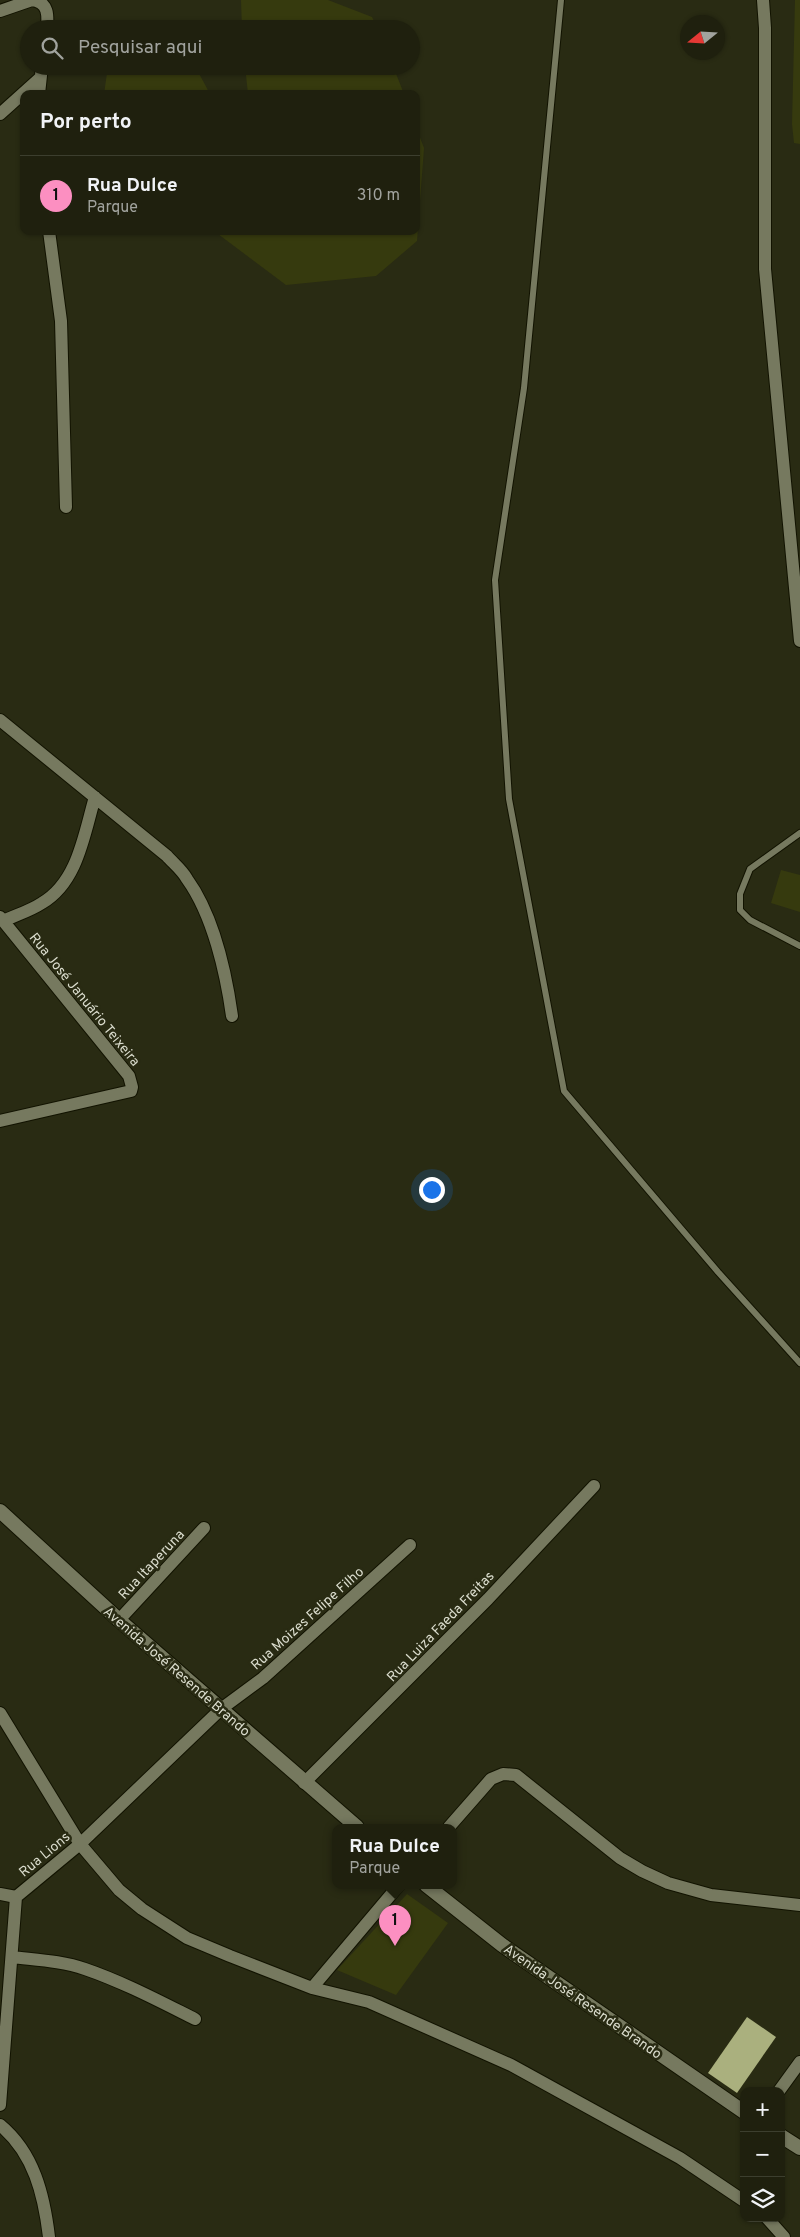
<!DOCTYPE html>
<html lang="pt">
<meta charset="utf-8">
<style>
:root{--surface:#1f200e;--page:#2c2d1c;--text:#f1f3f6;--muted:#a1a39e;--line:#3c3e2e;--accent:#fc8fc1}
body{margin:0;font-family:Overpass,sans-serif;background:var(--page);color:var(--text)}
.controls{position:absolute;right:15px;bottom:15px;display:grid;overflow:hidden;border-radius:10px;box-shadow:0 1px 4px #0004}
.controls button{width:45px;height:45px;display:grid;place-items:center;padding:0;border:0;border-bottom:1px solid var(--line);background:var(--surface);color:var(--text);font:25px sans-serif}
.compass{position:absolute;left:680px;top:15px;width:45px;height:45px;border-radius:50%;background:var(--surface);box-shadow:0 1px 4px #0004;rotate:252deg}
.you{position:absolute;left:431px;top:1189px;width:18px;height:18px;margin:-12px;border:4px solid #fff;border-radius:50%;background:#1a73e8;box-shadow:0 0 0 8px #1a73e833}
.badge{display:grid;place-items:center;width:32px;height:32px;border-radius:50%;background:var(--accent);color:#111;font-size:16px;font-weight:700}
.pin{position:absolute;translate:-50% -41px;filter:drop-shadow(0 1px 2px #0008)}
.pin::after{content:'';position:absolute;top:26px;width:18px;height:15px;background:inherit;clip-path:polygon(0 0,100% 0,50% 100%)}
.popup{position:absolute;left:332px;top:1824px;width:125px;height:65px;box-sizing:border-box;display:grid;place-content:center;border-radius:10px;background:var(--surface);filter:drop-shadow(0 1px 4px #0005);font-size:16px;white-space:nowrap;color:var(--muted)}
.popup b{font-size:19px;color:var(--text)}
.popup::after{content:'';position:absolute;left:50%;top:100%;margin-left:-10px;border:10px solid transparent;border-top-color:var(--surface)}
.list{margin:0;padding:0;list-style:none}
h2{display:flex;justify-content:space-between;align-items:center;height:65px;margin:0;padding:0 20px;font-size:21px}
h2 small{font-size:16px;font-weight:400;color:var(--muted)}
.list li{display:grid;grid-template-columns:32px 1fr auto;gap:15px;align-items:center;box-sizing:border-box;height:80px;padding:0 20px;border-top:1px solid var(--line)}
.list b{display:block;font-size:19px;white-space:nowrap}
.list p{margin:0;font-size:16px;white-space:nowrap;color:var(--muted)}
.list em{font-size:16px;font-style:normal;color:var(--muted)}
.icon{flex:none;width:28px;height:28px;fill:none;stroke:currentColor;stroke-width:2;stroke-linecap:round;stroke-linejoin:round}
.map{position:relative;flex:none;width:800px;height:2237px;overflow:hidden}
.search{position:absolute;background:var(--surface);box-shadow:0 1px 4px #0004;left:20px;top:20px;width:400px;height:55px;display:flex;align-items:center;gap:12px;box-sizing:border-box;padding:0 18px;border-radius:28px;color:var(--muted);font-size:19px}
.panel{position:absolute;background:var(--surface);box-shadow:0 1px 4px #0004;left:20px;top:90px;width:400px;height:145px;border-radius:10px}
.map>svg:first-child{display:block}
.green{fill:#363a0e}
.building{fill:#aab07e}
.lines{fill:none;stroke-linecap:round;stroke-linejoin:round}
.service-casing{stroke:#121300;stroke-width:8}
.minor-casing{stroke:#121300;stroke-width:14}
.tertiary-casing{stroke:#121300;stroke-width:16}
.service{stroke:#76795f;stroke-width:6}
.minor{stroke:#76795f;stroke-width:12}
.tertiary{stroke:#76795f;stroke-width:14}
.labels{text-anchor:middle;stroke-width:5;stroke-linejoin:round;paint-order:stroke}
.street-label{font-size:14px;fill:#dadccd;stroke:#292b13}
</style>
<div class="map">
<svg width="800" height="2237" viewBox="0 0 800 2237">
<rect width="100%" height="100%" fill="#292b13"/>
<!-- green -->
<path class="green" d="M 241,0 L 328,0 L 372,17 L 378,29 L 242,29 Z
M 795,0 L 800,0 L 800,144 L 794,143 L 792,124 Z
M 108,66 L 195,66 L 210,94 L 104,94 Z
M 245,66 L 393,66 L 404,94 L 248,94 Z
M 416,127 L 424,148 L 417,241 L 376,276 L 286,285 L 214,231 L 416,231 Z
M 781,870 L 800,875 L 800,912 L 771,903 Z
M 407,1894 L 448,1923 L 396,1995 L 337,1970 Z"/>
<!-- building -->
<path class="building" d="M 747,2017 L 776,2037 L 737,2093 L 708,2073 Z"/>
<g class="lines">
<defs>
<path id="service" d="M 561,0 L 524,388 L 495,580 L 509,799 L 564,1091 L 718,1272 L 800,1363
M 800,833 L 750,869 L 740,894 L 740,910 L 750,920 L 800,946"/>
<path id="minor" d="M 32,0 C 49,2 48,16 47,29
M 763,0 L 765,28 L 765,269 L 800,641
M 0,11 L 32,0
M 39,94 L 42,66
M 0,114 L 39,79
M 49,231 L 61,321 L 66,507
M 0,720 L 167,856 C 173,863 182,870 187,879 C 213,915 226,973 232,1016
M 0,917 L 129,1076 L 132,1087 L 131,1091 L 0,1121
M 3,921 C 16,915 30,911 42,903 C 78,882 84,834 95,797
M 119,1620 L 204,1528
M 0,1713 L 80,1844 L 119,1890 L 142,1909 L 187,1938 L 230,1956 L 312,1988 L 369,2002 L 511,2065 L 680,2158 L 744,2201
M 304,1783 L 488,1599 L 594,1486
M 449,1827 L 491,1779 L 503,1774 L 516,1775 L 620,1858 L 642,1871 L 668,1883 L 711,1895 L 800,1905
M 0,1894 L 16,1897
M 12,1957 C 37,1960 62,1961 85,1969 C 123,1982 159,2001 195,2019
M 312,1988 L 399,1885
M 779,2091 L 800,2062
M 0,2105 L 16,1897 L 80,1844 L 221,1709 L 263,1678 L 410,1545
M 0,2125 C 34,2153 44,2195 49,2237
M 767,2218 L 784,2237"/>
<path id="tertiary" d="M 0,1511 L 119,1620 L 357,1827
M 426,1885 L 502,1945 L 744,2112
M 781,2136 L 800,2148"/>
</defs>
<!-- service casing -->
<use href="#service" class="service-casing"/>
<!-- minor casing -->
<use href="#minor" class="minor-casing"/>
<!-- tertiary casing -->
<use href="#tertiary" class="tertiary-casing"/>
<!-- service -->
<use href="#service" class="service"/>
<!-- minor -->
<use href="#minor" class="minor"/>
<!-- tertiary -->
<use href="#tertiary" class="tertiary"/>
</g>
<g class="labels">
<!-- street labels -->
<g class="street-label">
<text transform="translate(85 999) rotate(51)" y="5">Rua José Januário Teixeira</text>
<text transform="translate(151 1564) rotate(-47)" y="5">Rua Itaperuna</text>
<text transform="translate(307 1618) rotate(-42)" y="5">Rua Moizes Felipe Filho</text>
<text transform="translate(440 1626) rotate(-46)" y="5">Rua Luiza Faeda Freitas</text>
<text transform="translate(177 1671) rotate(41)" y="5">Avenida José Resende Brando</text>
<text transform="translate(44 1854) rotate(-40)" y="5">Rua Lions</text>
<text transform="translate(583 2001) rotate(35)" y="5">Avenida José Resende Brando</text>
</g>
</g>
</svg>
<div class="controls">
<button>+</button>
<button>−</button>
<button><svg class="icon" aria-label="layers" viewBox="0 0 24 24"><path d="M12 4l9 5-9 5-9-5zM3 14l9 5 9-5"/></svg></button>
</div>
<svg class="compass" viewBox="-18 -18 36 36"><path d="M0-13l5 13h-10z" fill="#e53935"/><path d="M0 13l5-13h-10z" fill="#a1a39e"/></svg>
<div class="you"></div>
<div class="pin badge" style="left:395px;top:1946px">1</div>
<div class="popup"><b>Rua Dulce</b>Parque</div>
<div class="search"><svg class="icon" aria-label="search" viewBox="0 0 24 24"><circle cx="10" cy="10" r="6"/><path d="M15 15l6 6"/></svg>Pesquisar aqui</div>
<section class="panel">
<h2>Por perto<small></small></h2>
<ul class="list">
<li><span class="badge">1</span><div><b>Rua Dulce</b><p>Parque</p></div><em>310 m</em></li>
</ul>
</section>
</div>
